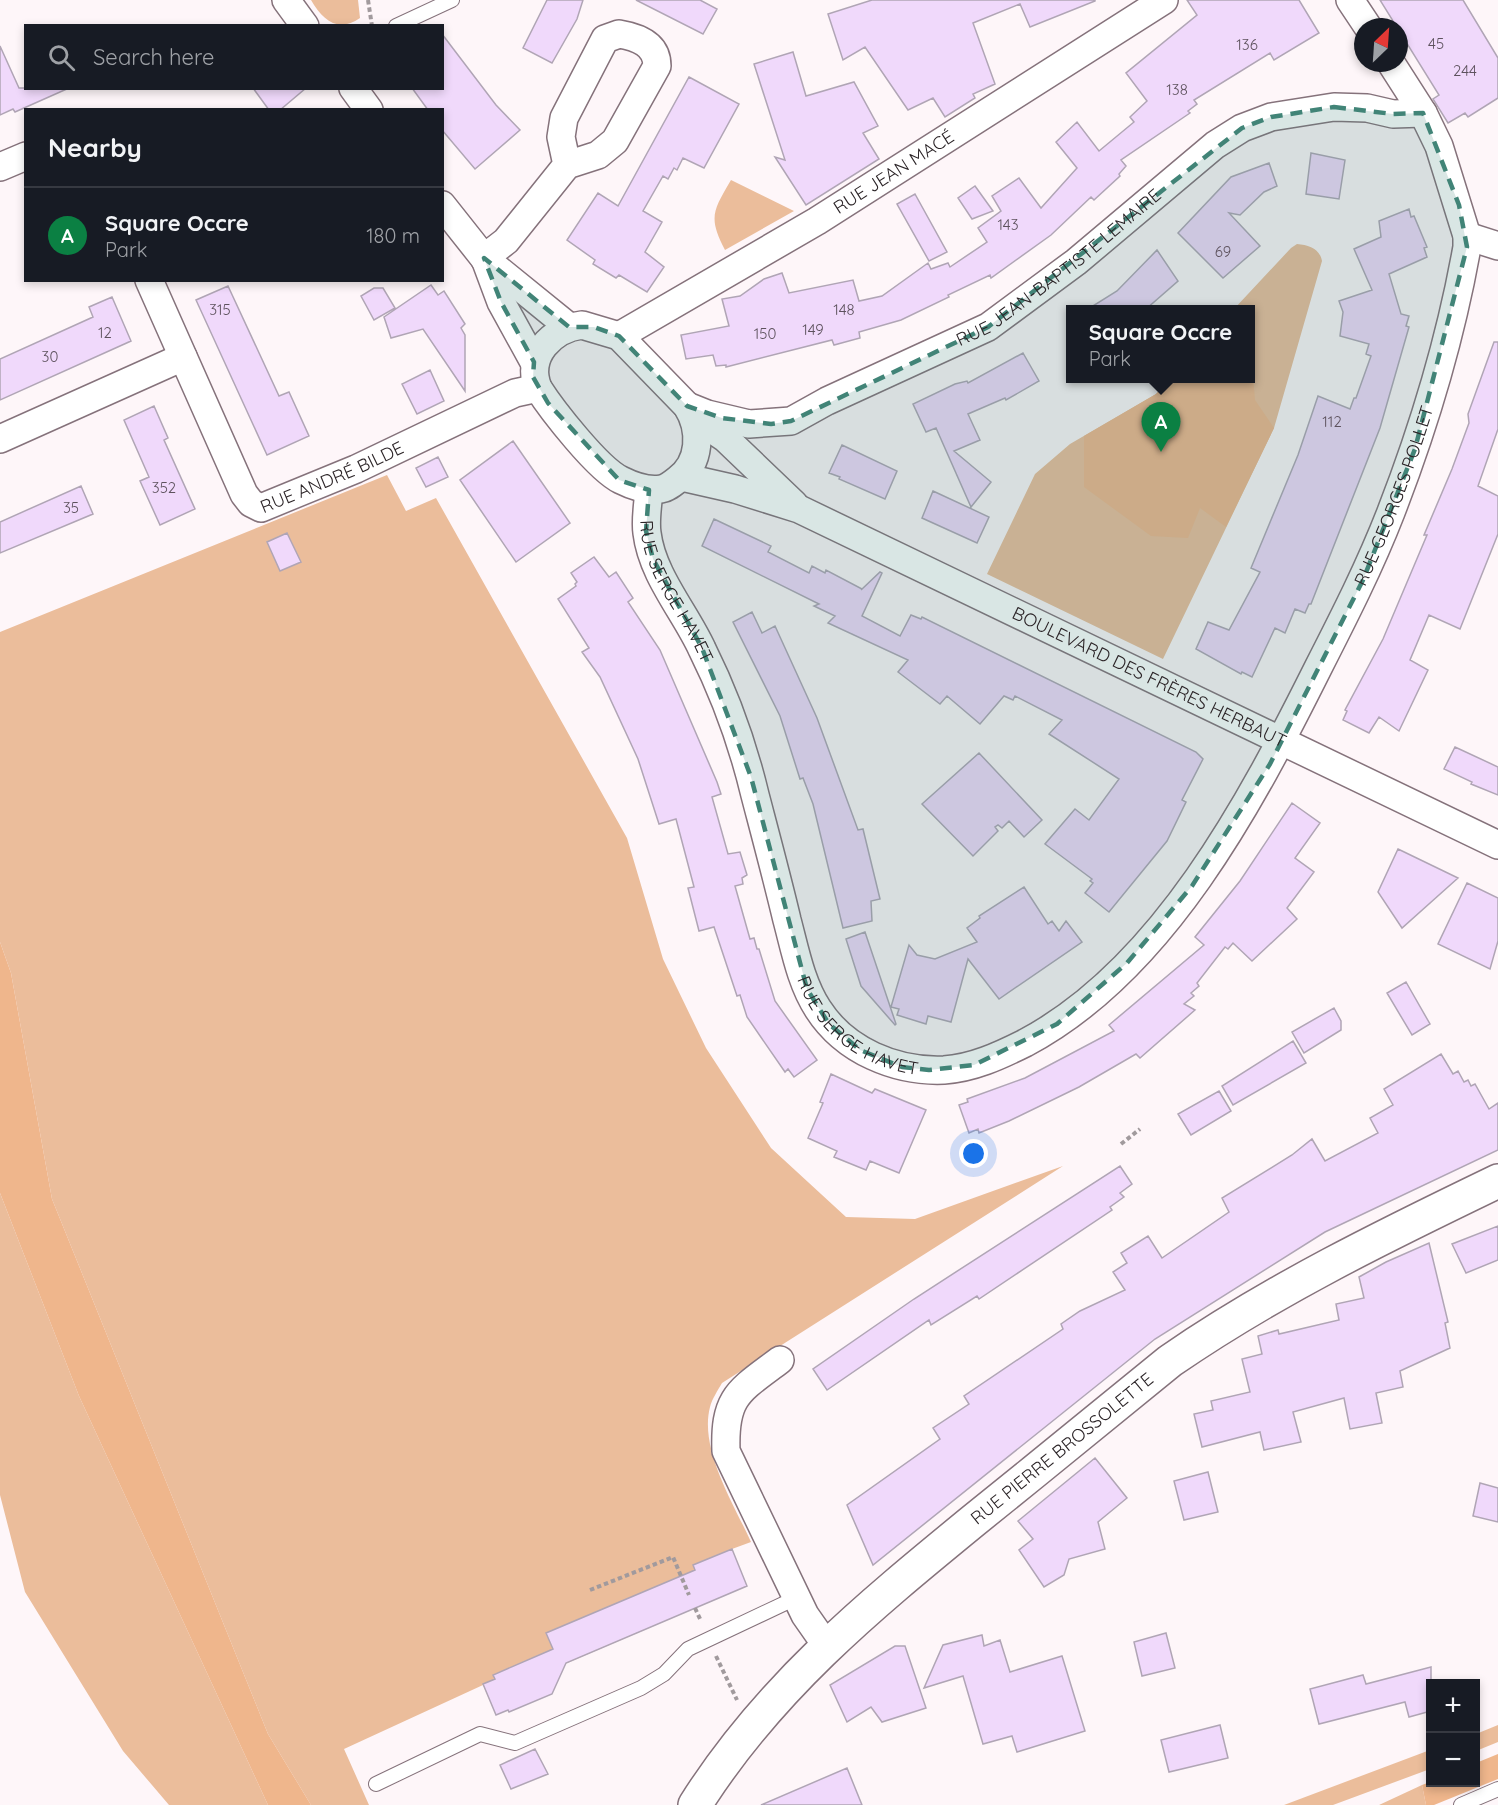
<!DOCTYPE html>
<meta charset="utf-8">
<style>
:root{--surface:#171b24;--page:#242831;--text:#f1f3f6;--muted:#9ea1a6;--line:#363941;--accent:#0b8043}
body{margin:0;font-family:Quicksand,sans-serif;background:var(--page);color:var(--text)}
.controls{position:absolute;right:18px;bottom:18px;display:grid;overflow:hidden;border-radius:0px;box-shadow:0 3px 9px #0003}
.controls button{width:54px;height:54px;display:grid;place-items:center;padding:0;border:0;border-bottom:2px solid var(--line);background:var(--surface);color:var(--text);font:30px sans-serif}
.compass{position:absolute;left:1354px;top:18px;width:54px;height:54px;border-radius:50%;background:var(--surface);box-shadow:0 3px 9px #0003;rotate:25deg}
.you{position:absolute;left:974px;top:1154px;width:21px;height:21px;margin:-15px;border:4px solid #fff;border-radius:50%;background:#1a73e8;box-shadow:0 0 0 9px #1a73e833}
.badge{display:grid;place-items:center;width:39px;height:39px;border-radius:50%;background:var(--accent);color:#fff;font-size:20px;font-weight:700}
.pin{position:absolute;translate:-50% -50px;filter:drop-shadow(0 2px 3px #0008)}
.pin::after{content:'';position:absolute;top:32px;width:21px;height:18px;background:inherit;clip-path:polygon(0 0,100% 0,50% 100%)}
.popup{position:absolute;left:1066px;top:305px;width:189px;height:78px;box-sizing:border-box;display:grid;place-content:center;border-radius:0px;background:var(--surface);filter:drop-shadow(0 2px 4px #0005);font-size:20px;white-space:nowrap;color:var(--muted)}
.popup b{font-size:22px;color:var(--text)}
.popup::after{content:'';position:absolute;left:50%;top:100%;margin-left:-12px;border:12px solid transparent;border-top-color:var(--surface)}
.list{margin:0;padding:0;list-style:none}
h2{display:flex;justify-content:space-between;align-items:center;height:78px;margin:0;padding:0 24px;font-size:26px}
h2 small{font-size:20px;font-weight:400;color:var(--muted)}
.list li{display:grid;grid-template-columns:39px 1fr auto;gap:18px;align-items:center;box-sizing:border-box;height:96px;padding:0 24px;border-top:2px solid var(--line)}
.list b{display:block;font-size:22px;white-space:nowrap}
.list p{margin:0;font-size:20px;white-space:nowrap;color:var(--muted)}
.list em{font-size:20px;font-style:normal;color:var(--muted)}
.icon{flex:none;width:33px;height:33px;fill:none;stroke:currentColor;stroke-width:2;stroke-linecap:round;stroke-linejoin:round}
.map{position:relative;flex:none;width:1498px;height:1805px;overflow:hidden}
.search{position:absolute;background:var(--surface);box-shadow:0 3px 9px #0003;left:24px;top:24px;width:420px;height:66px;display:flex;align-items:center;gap:15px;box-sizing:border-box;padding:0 21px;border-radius:0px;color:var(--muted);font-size:22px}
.panel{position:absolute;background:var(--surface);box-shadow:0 3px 9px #0003;left:24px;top:108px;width:420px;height:174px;border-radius:0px}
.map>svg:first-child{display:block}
.green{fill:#ebbd9b}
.forest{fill:#efb68c}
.building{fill:#f0d9fb;stroke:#b0a5b5;stroke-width:1.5}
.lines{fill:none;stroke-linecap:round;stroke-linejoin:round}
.lane-casing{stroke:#85727b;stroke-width:16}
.street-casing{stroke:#85727b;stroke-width:30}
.secondary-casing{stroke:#85727b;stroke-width:36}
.path{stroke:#a19a9d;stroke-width:4;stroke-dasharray:4.5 3;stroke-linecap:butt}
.lane{stroke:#fff;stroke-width:14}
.street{stroke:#fff;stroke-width:27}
.secondary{stroke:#fff;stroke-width:33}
.marked{fill:#418477;fill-opacity:0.2;stroke:#418477;stroke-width:4.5;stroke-dasharray:12 8;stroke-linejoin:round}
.labels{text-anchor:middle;stroke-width:6;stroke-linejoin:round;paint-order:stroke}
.number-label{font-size:15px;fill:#5d525d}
.street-label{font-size:18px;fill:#2c2528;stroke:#fff}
</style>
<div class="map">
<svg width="1498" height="1805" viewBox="0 0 1498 1805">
<rect width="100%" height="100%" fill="#fef6f9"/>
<!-- green -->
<path class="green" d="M 311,0 L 358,0 L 360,18 C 339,33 323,21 311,0 Z
M 731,180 L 794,211 L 725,250 C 708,217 713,211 731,180 Z
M 1297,244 C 1309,245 1320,249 1322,261 L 1274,428 L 1163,659 L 987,574 L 1035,474 L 1070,444 L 1156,394 L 1170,379 L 1251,378 L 1251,310 L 1234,309 L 1291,248 Z
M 387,475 L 406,511 L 436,498 L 627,838 L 663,959 L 706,1048 L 771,1148 L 846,1217 L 915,1219 L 1063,1166 L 722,1383 C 718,1390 712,1399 710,1407 C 699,1449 734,1504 751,1542 L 732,1549 L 747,1586 L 560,1666 L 562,1671 L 556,1685 L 547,1689 L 549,1695 L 509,1712 L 507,1710 L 496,1715 L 483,1685 L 344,1749 L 369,1805 L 311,1805 L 268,1734 L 52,1199 L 11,973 L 0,942 L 0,632 Z
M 0,1193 L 79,1396 L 268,1805 L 169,1805 L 123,1751 L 25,1592 L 0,1495 Z
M 1498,1725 L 1498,1742 L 1476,1751 L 1476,1734 Z
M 1430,1750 L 1430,1769 L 1422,1772 L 1333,1805 L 1284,1805 Z
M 1422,1785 L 1426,1805 L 1379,1805 Z"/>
<!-- forest -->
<path class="forest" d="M 1251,353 L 1255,400 L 1274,428 L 1226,527 L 1200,508 L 1188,538 L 1151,536 L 1084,487 L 1084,436 L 1156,394 L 1170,379 L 1251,378 Z
M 0,942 L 11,973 L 52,1199 L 268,1734 L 311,1805 L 268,1805 L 79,1396 L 0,1193 Z
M 1498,1754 L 1498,1779 L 1434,1805 L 1426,1805 L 1422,1785 L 1430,1782 L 1476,1782 L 1476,1763 Z"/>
<!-- building -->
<path class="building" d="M 547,0 L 583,0 L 577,19 L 552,63 L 523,48 Z
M 636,0 L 700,0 L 717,9 L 703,34 Z
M 872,0 L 1095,0 L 1095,1 L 1030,27 L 1020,4 L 973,23 L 995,84 L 973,94 L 975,98 L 945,117 L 933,98 L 908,110 L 865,47 L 843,60 L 828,14 Z
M 1187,0 L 1299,0 L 1319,33 L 1274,60 L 1270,53 L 1194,100 L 1197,104 L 1188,111 L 1190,113 L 1121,160 L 1126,166 L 1119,174 L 1120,176 L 1094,200 L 1091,197 L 1051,235 L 991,278 L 990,275 L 948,295 L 949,297 L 901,320 L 859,332 L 860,338 L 834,345 L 832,340 L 726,367 L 726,365 L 716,366 L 713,355 L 686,359 L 681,335 L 729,326 L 722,299 L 740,296 L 764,279 L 782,273 L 789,293 L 853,280 L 859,301 L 882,296 L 928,263 L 931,269 L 948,263 L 950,267 L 987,242 L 978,228 L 1001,211 L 992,196 L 1019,178 L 1041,208 L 1077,168 L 1056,142 L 1077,122 L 1099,151 L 1134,122 L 1130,117 L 1147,101 L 1126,73 L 1197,15 Z
M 1380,0 L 1463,0 L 1498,58 L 1498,98 L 1468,117 L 1465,113 L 1448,123 L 1433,99 L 1439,95 Z
M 442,34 L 496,105 L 520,130 L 475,169 L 442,130 L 442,110 L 428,110 L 412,88 L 442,88 Z
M 0,46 L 19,88 L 69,88 L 15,112 L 13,109 L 0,115 Z
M 793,52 L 806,96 L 854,82 L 878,126 L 863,133 L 879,159 L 806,205 L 775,157 L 785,160 L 754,64 Z
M 689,77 L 739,104 L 704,168 L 683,158 L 677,170 L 674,168 L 668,179 L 663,176 L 643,211 L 662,222 L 645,252 L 664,267 L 647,292 L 619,275 L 616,278 L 593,264 L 595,260 L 567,240 L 598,193 L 618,206 Z
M 253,88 L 306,88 L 280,110 L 269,110 Z
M 1311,153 L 1345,160 L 1339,199 L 1306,194 Z
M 1269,163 L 1277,186 L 1264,192 L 1240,215 L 1229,213 L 1260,246 L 1223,278 L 1178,233 L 1231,177 Z
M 975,186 L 993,211 L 972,219 L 958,198 Z
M 915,194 L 947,252 L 929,261 L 897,204 Z
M 1409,209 L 1411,217 L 1414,216 L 1427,247 L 1424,248 L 1427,257 L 1389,274 L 1401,314 L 1409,316 L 1406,326 L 1409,327 L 1380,428 L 1311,604 L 1309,604 L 1305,613 L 1295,609 L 1285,633 L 1275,628 L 1252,677 L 1242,672 L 1241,674 L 1196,649 L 1208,622 L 1229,630 L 1260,572 L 1251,568 L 1298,455 L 1318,396 L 1350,409 L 1354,398 L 1356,398 L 1371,356 L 1366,354 L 1369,344 L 1340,336 L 1343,312 L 1339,301 L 1372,290 L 1354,249 L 1381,237 L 1379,221 Z
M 1157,250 L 1178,281 L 1146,309 L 1088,309 L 1117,291 Z
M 431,285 L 438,295 L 444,291 L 465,324 L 461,328 L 465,335 L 465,391 L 423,329 L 391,338 L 384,317 Z
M 228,286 L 279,396 L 289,392 L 309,436 L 267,455 L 196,300 Z
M 374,288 L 383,288 L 395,308 L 374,320 L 361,296 Z
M 112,297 L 131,341 L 0,400 L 0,359 L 93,317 L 89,307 Z
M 1494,342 L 1498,342 L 1498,429 L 1478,486 L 1498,496 L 1498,534 L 1460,629 L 1429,615 L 1410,660 L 1428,670 L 1399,731 L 1379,717 L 1369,733 L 1343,720 L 1347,711 L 1345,710 L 1383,639 L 1427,535 L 1424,535 L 1452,469 L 1469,423 L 1468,414 Z
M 1023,353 L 1039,381 L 1006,400 L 1005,398 L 968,414 L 980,440 L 954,451 L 991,482 L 971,507 L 936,428 L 926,432 L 913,404 L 955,384 L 967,381 L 968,383 Z
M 430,370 L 444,401 L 417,414 L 402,384 Z
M 154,406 L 168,438 L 164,440 L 195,509 L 160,525 L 140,481 L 149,477 L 124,420 Z
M 513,441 L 570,523 L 516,562 L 460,480 Z
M 842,445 L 897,471 L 885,499 L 839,479 L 840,477 L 829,473 Z
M 438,457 L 448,477 L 426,487 L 416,468 Z
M 81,486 L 93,514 L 0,553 L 0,522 Z
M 933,491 L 989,517 L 977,543 L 922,518 Z
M 714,519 L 771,546 L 768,552 L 809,573 L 812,566 L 825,573 L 826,570 L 862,589 L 861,590 L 880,572 L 882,573 L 862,616 L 900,636 L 911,615 L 921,619 L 922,617 L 1196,752 L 1203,759 L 1182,800 L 1186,802 L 1167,841 L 1109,912 L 1085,893 L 1093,883 L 1090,881 L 1092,879 L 1045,844 L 1075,809 L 1089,820 L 1119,779 L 1049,734 L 1062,720 L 1015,696 L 1013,700 L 1004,696 L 980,724 L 947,696 L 940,704 L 898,672 L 908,660 L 828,623 L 835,616 L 814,606 L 819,604 L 702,546 Z
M 287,533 L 301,562 L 280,571 L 267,542 Z
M 594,557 L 609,577 L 616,572 L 633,598 L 628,602 L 660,650 L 717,782 L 721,794 L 712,797 L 728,854 L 740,852 L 747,875 L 742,878 L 743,884 L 735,886 L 750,939 L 754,938 L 757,949 L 759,949 L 775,1001 L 817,1060 L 794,1077 L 788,1069 L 785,1072 L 747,1017 L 740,995 L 737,996 L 714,927 L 699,931 L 688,888 L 694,887 L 676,819 L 659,824 L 638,759 L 600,677 L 582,652 L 589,648 L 558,599 L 576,586 L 575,584 L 577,582 L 571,573 Z
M 752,612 L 762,633 L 775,626 L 817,718 L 858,830 L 863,829 L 880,899 L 871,901 L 872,921 L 843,928 L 813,804 L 803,778 L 800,779 L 780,716 L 733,622 Z
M 1455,747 L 1498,767 L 1498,795 L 1471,784 L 1472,782 L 1444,769 Z
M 979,753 L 1042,820 L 1024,837 L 1009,821 L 1002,828 L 998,825 L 995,827 L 998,831 L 973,856 L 922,804 Z
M 1292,803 L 1320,823 L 1295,858 L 1314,872 L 1287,908 L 1297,919 L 1252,961 L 1233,943 L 1228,949 L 1225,947 L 1197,983 L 1199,986 L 1191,993 L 1194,996 L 1184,1004 L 1195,1010 L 1140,1058 L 1136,1054 L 1079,1087 L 1009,1121 L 979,1133 L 978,1129 L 969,1133 L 959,1105 L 968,1102 L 967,1099 L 1025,1078 L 1114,1031 L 1109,1025 L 1204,945 L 1195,937 L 1240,881 Z
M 1398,849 L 1458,878 L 1402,928 L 1378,892 Z
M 1467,883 L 1498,898 L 1498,941 L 1490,969 L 1438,944 Z
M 1024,887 L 1048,924 L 1052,921 L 1059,931 L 1066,921 L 1082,942 L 999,999 L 968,959 L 951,1022 L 928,1016 L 926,1024 L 897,1015 L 899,1009 L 891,1007 L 909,945 L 917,955 L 935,959 L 977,942 L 967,928 L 980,918 L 979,916 Z
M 865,932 L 896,1024 L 895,1025 L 861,986 L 846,939 Z
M 1406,982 L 1430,1024 L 1412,1035 L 1387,993 Z
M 1334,1008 L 1341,1021 L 1341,1030 L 1304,1053 L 1292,1032 Z
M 1293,1041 L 1306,1063 L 1233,1105 L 1222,1086 Z
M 1441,1054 L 1453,1074 L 1458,1071 L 1464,1082 L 1468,1080 L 1471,1086 L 1475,1084 L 1489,1109 L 1498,1103 L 1498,1150 L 1325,1232 L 1155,1339 L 873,1565 L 847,1505 L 940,1439 L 933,1428 L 969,1404 L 964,1396 L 1063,1329 L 1061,1324 L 1080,1311 L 1125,1290 L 1113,1272 L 1127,1263 L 1121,1253 L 1148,1236 L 1162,1258 L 1229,1212 L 1222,1198 L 1292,1155 L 1312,1139 L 1325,1161 L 1378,1133 L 1370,1118 L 1393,1105 L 1384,1089 Z
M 831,1074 L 872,1093 L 875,1089 L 926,1110 L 899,1173 L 870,1161 L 866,1170 L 834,1157 L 837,1151 L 808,1138 L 823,1103 L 820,1102 Z
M 1219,1091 L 1231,1111 L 1191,1135 L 1178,1114 Z
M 1120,1166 L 1132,1184 L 1120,1193 L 1124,1197 L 1110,1207 L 1112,1210 L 979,1299 L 977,1296 L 931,1325 L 929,1320 L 827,1390 L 813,1369 L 914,1299 Z
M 1498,1226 L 1498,1260 L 1466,1273 L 1452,1244 Z
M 1429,1243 L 1448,1322 L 1445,1323 L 1450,1348 L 1400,1371 L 1403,1387 L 1376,1393 L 1382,1423 L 1350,1429 L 1344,1398 L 1293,1412 L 1301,1442 L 1264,1450 L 1260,1432 L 1202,1447 L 1194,1414 L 1213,1410 L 1211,1401 L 1250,1392 L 1242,1359 L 1262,1354 L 1258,1336 L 1278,1330 L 1279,1334 L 1339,1320 L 1336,1304 L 1364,1298 L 1359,1277 L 1386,1262 Z
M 1095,1458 L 1127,1498 L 1098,1522 L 1105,1549 L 1069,1559 L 1064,1575 L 1044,1587 L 1019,1550 L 1033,1539 L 1018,1521 Z
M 1208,1472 L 1218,1512 L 1184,1520 L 1174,1481 Z
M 1480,1483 L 1498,1488 L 1498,1522 L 1473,1516 Z
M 732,1549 L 747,1586 L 566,1663 L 552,1694 L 509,1712 L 508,1710 L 496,1715 L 483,1684 L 495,1679 L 493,1675 L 553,1649 L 546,1633 L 695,1570 L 693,1565 Z
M 1166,1633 L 1175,1668 L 1142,1676 L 1134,1642 Z
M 982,1635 L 984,1646 L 1000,1640 L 1010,1672 L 1062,1656 L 1085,1731 L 1017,1752 L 1012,1736 L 983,1744 L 963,1676 L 924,1688 L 943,1645 Z
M 895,1646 L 905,1646 L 926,1708 L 882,1722 L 871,1707 L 847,1722 L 830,1685 Z
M 1431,1667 L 1431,1711 L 1409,1717 L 1405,1702 L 1319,1724 L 1310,1689 L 1363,1675 L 1366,1684 Z
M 1220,1725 L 1228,1758 L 1169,1772 L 1161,1740 Z
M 535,1749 L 548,1774 L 511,1789 L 500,1765 Z
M 847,1768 L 862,1805 L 761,1805 Z"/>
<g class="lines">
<defs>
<path id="lane" d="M 396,26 L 452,0
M 376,1784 L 480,1734 L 515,1743 L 641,1688 L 664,1674 L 688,1649 L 796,1598
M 1461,1805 L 1498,1789"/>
<g id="street">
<path d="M 286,0 L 305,26"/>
<path d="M 1350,0 L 1368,27"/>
<path d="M 353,88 L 369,110"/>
<path d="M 0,167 L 26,156"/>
<path d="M 442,205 L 484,258 L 569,327"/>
<path d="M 1467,236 L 1498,246"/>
<path d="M 484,258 L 506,241 L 567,165 L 598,155 L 615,141 L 657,66 C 657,44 637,37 619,34 L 605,39 L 564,118 L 561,137 L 567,165"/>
<path d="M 485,259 L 501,302 L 534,362"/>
<path id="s1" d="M 149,280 L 244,494 L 251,503 L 261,508 L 356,469 L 515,393 L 538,388"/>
<path d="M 582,325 L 619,336 L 687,406 C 702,430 701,463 677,480 C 672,484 667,488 661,489 C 648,491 633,486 621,480 C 598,469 552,410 538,388 C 525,356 552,329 582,325 Z"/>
<path id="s2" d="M 619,336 L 817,221 L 1164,0"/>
<path id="s3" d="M 687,406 L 707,414 L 749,424 L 791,421 L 827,401 L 988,327 L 1076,262 L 1215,145 L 1242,128 L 1271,117 L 1334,107 L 1367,108 L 1393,114 L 1423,113"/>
<path d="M 694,417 L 725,438 L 794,504"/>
<path d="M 0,439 L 183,357"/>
<path id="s4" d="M 682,477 L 735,489 L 799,509 L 1498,845"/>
<path id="s5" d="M 649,490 C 648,504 645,520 647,533 C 652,575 685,612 702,649 C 725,695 743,745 755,795 C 766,837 777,878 787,920 C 795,950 801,983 818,1009 C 845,1051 896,1072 944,1070 C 973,1068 999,1056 1025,1043 C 1163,970 1251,802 1318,668 C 1344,617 1370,566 1391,512 C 1424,427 1451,337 1467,247 L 1467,236 L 1439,146 L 1423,113 L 1391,63"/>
<path d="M 780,1360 C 739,1391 724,1396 726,1451 L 805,1615 L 826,1645"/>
</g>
<g id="secondary">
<path id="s6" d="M 695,1805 C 768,1689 868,1607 973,1521 C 1039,1468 1105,1414 1170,1361 C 1273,1290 1386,1235 1498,1181"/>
</g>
</defs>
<!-- lane casing -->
<use href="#lane" class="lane-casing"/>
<!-- street casing -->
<use href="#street" class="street-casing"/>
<!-- secondary casing -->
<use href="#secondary" class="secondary-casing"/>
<!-- path -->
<path class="path" d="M 368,0 L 372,26
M 1121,1144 L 1140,1129
M 590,1590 L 673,1557 L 689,1595
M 695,1608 L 701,1621
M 716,1656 L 737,1700"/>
<!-- lane -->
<use href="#lane" class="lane"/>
<!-- street -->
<use href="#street" class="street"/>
<!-- secondary -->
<use href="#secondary" class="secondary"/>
</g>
<!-- marked area -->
<path class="marked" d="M 1334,107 L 1393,114 L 1423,113 L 1459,205 L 1467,247 L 1415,449 L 1363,580 L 1270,764 L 1192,886 L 1127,963 L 1057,1024 L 974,1065 L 929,1070 L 902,1067 L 860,1050 L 829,1024 L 807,989 L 751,777 L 702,648 L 653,559 L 646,531 L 649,490 L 619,480 L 548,403 L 533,377 L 534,362 L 501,302 L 484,258 L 569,327 L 594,327 L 619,336 L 687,406 L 722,418 L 771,424 L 791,421 L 988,327 L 1242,128 L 1271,117 Z"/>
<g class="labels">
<!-- number labels -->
<g class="number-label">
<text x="1436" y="49">45</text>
<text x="1247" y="50">136</text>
<text x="1465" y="76">244</text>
<text x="1177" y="95">138</text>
<text x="1008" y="230">143</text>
<text x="1223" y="257">69</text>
<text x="220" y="315">315</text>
<text x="844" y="315">148</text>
<text x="813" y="335">149</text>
<text x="105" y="338">12</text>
<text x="765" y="339">150</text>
<text x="50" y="362">30</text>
<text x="1332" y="427">112</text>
<text x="164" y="493">352</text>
<text x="71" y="513">35</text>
</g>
<!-- street labels -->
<g class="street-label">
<text dy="6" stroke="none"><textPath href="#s2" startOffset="320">RUE JEAN MACÉ</textPath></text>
<text dy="6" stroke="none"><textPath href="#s3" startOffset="417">RUE JEAN-BAPTISTE LEMAIRE</textPath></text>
<text dy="6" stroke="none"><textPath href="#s1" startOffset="334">RUE ANDRÉ BILDE</textPath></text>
<text dy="6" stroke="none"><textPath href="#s5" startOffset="1456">RUE GEORGES POLLET</textPath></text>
<text dy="6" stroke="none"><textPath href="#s5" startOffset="108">RUE SERGE HAVET</textPath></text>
<text dy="6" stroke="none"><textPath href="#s4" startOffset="510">BOULEVARD DES FRÈRES HERBAUT</textPath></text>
<text dy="6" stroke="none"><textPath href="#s5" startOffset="594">RUE SERGE HAVET</textPath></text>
<text dy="6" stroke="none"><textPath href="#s6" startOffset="514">RUE PIERRE BROSSOLETTE</textPath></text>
</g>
</g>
</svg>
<div class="controls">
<button>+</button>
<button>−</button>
</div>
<svg class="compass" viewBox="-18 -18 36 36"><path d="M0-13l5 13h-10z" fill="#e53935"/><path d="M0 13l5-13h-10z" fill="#9ea1a6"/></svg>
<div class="you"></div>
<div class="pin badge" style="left:1161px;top:452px">A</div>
<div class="popup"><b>Square Occre</b>Park</div>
<div class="search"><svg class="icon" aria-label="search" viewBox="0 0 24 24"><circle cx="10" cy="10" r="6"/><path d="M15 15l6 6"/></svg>Search here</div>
<section class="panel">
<h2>Nearby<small></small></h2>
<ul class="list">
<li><span class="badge">A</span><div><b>Square Occre</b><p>Park</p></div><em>180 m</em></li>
</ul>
</section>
</div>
